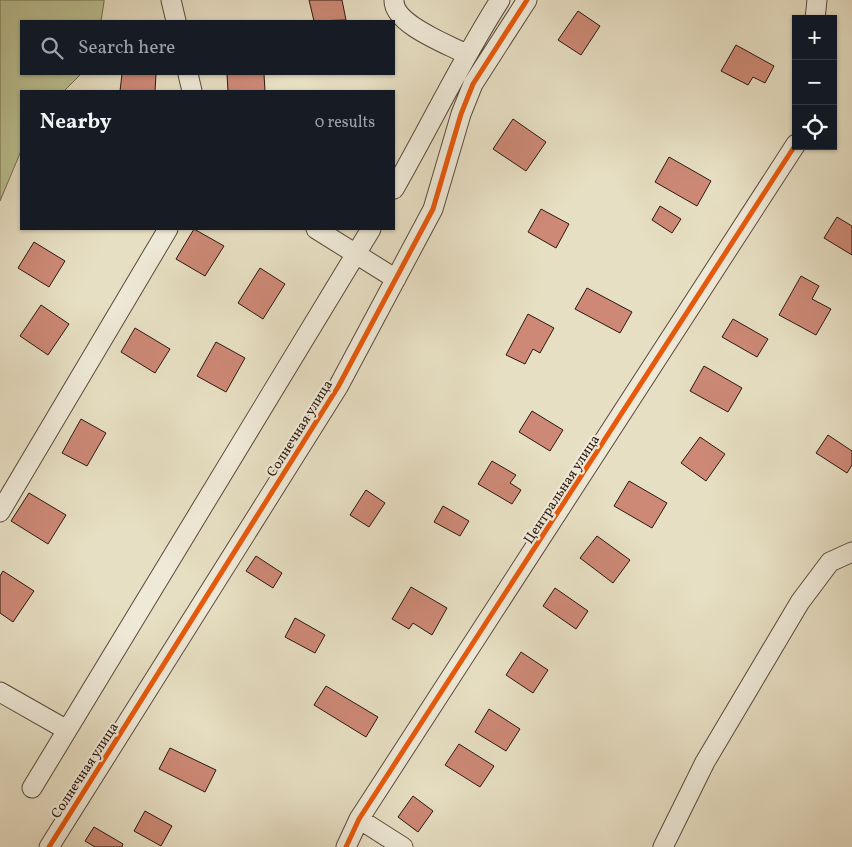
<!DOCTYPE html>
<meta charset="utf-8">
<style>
:root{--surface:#171b24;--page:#242831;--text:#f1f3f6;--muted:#9ea1a6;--line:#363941}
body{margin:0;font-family:Vollkorn,serif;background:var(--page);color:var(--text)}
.controls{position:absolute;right:15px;top:15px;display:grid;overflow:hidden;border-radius:0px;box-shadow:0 1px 4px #0004}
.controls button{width:45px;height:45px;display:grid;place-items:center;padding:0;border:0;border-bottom:1px solid var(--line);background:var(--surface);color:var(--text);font:25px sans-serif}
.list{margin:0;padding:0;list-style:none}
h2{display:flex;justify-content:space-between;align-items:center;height:65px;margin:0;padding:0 20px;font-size:21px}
h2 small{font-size:16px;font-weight:400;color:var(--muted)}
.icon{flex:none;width:28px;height:28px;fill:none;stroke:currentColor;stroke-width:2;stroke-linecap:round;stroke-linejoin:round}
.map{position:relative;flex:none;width:852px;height:847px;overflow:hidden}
.search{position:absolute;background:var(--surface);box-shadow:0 1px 4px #0004;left:20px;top:20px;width:375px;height:55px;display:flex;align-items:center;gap:12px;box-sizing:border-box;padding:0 18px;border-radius:0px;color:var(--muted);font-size:19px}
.panel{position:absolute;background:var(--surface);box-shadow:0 1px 4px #0004;left:20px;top:90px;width:375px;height:140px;border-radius:0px}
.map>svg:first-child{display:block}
.green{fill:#bac090;stroke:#726c50}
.building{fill:#cd8976;stroke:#2b1811}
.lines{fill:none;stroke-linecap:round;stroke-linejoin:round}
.minor-casing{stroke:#5a4a3e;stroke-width:21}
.minor{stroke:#efead8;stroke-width:19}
.cycleway-casing{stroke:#efead8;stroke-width:8}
.cycleway{stroke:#e8590c;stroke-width:5}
.labels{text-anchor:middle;stroke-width:4.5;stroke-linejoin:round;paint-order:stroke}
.street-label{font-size:14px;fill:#2b1811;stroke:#efead8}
</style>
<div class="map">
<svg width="852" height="847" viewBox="0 0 852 847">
<rect width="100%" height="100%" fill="#e7dfc3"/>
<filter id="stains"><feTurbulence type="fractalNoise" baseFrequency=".004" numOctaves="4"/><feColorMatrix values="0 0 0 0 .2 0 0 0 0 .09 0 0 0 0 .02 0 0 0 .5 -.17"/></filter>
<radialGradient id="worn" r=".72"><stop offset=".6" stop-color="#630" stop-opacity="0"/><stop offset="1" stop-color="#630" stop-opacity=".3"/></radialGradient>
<!-- green -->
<path class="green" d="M 0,0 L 104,0 L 104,2 L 101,21 L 21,21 L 21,74 L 81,74 L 64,91 L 21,91 L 21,151 L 0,201 Z"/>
<!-- building -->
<path class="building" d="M 309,0 L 342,0 L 346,20 L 314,21 Z
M 578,11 L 600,26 L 581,55 L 558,40 Z
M 736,45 L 774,66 L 765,83 L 753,77 L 748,85 L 721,71 Z
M 122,74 L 156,74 L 155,91 L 120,91 Z
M 227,74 L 264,74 L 265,91 L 228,91 Z
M 513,119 L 546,142 L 526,171 L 493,149 Z
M 669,157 L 711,181 L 697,206 L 655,182 Z
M 660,206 L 681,219 L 672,233 L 652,220 Z
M 541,209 L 569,224 L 556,248 L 528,232 Z
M 837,217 L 852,226 L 852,255 L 824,238 Z
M 194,229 L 224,246 L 205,276 L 176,259 Z
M 34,242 L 65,261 L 49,287 L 18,268 Z
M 260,268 L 285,284 L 263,319 L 238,303 Z
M 801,276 L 819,286 L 812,299 L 831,309 L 816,335 L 779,315 Z
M 587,288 L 632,312 L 620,333 L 575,309 Z
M 41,305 L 69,324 L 48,355 L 20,336 Z
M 528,314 L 554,328 L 540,353 L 533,349 L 525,364 L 506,355 Z
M 733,319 L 768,339 L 757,357 L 722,337 Z
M 135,328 L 170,349 L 155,373 L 121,352 Z
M 216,342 L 245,358 L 226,392 L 197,376 Z
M 704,366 L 742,388 L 728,412 L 690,391 Z
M 532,411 L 563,430 L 550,451 L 519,432 Z
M 81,419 L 106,433 L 87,466 L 62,453 Z
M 828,435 L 852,451 L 852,465 L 847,473 L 816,453 Z
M 700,437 L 725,454 L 706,481 L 681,463 Z
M 492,461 L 516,475 L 510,483 L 521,490 L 512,504 L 478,484 Z
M 629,481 L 667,503 L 652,528 L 614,506 Z
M 366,490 L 385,503 L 369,527 L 350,515 Z
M 29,493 L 66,515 L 48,544 L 11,521 Z
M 443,506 L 469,521 L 460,536 L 434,522 Z
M 597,536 L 630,560 L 613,583 L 580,558 Z
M 256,556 L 282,573 L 273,588 L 246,571 Z
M 3,571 L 34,591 L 13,622 L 0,613 L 0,576 Z
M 411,587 L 447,608 L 432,635 L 413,623 L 409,629 L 392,619 Z
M 555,588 L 588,611 L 576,629 L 543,606 Z
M 295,618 L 325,635 L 315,653 L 285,637 Z
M 521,652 L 548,670 L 533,693 L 506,675 Z
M 326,686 L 378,717 L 366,737 L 314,705 Z
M 489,709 L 520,729 L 506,751 L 475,732 Z
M 459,744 L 494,766 L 480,787 L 445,765 Z
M 170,748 L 216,770 L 205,792 L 159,769 Z
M 413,796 L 433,811 L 418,832 L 398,817 Z
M 145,811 L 172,826 L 161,846 L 134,831 Z
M 94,827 L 123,844 L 122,847 L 95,847 L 85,841 Z"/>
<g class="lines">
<defs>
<path id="minor" d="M 171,0 L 176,21
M 394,0 C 393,24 447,44 466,54
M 815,19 L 817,0
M 188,74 L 192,91
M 394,189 C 430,126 461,61 500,0
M 316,229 L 396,279
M 0,512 L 168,229
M 0,692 L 67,730
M 32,788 L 371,229
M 359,819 L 403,847
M 49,847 L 338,387 L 433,209 L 461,114 L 473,84 L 527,0
M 346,847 L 359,819 L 796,144
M 663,847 L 705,762 L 800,602 L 830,562 L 852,552"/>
</defs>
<!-- minor casing -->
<use href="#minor" class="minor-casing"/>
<!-- minor -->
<use href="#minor" class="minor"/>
<defs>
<path id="cycleway" d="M 49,847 L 338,387 L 433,209 L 461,114 L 473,84 L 527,0
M 346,847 L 359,819 L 796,144"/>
</defs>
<!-- cycleway casing -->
<use href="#cycleway" class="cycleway-casing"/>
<!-- cycleway -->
<use href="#cycleway" class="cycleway"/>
</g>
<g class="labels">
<!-- street labels -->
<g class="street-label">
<text transform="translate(299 428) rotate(-58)" y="5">Солнечная улица</text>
<text transform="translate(561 489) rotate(-57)" y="5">Центральная улица</text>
<text transform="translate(84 770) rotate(-57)" y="5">Солнечная улица</text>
</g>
</g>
<rect width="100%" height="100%" filter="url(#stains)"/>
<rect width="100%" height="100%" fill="url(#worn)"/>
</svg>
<div class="controls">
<button>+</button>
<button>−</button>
<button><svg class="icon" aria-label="locate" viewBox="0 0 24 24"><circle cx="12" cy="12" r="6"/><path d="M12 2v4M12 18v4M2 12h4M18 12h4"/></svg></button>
</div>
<div class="search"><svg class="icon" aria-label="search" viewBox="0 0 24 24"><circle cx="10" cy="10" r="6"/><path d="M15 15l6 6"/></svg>Search here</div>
<section class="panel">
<h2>Nearby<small>0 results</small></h2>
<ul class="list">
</ul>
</section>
</div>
